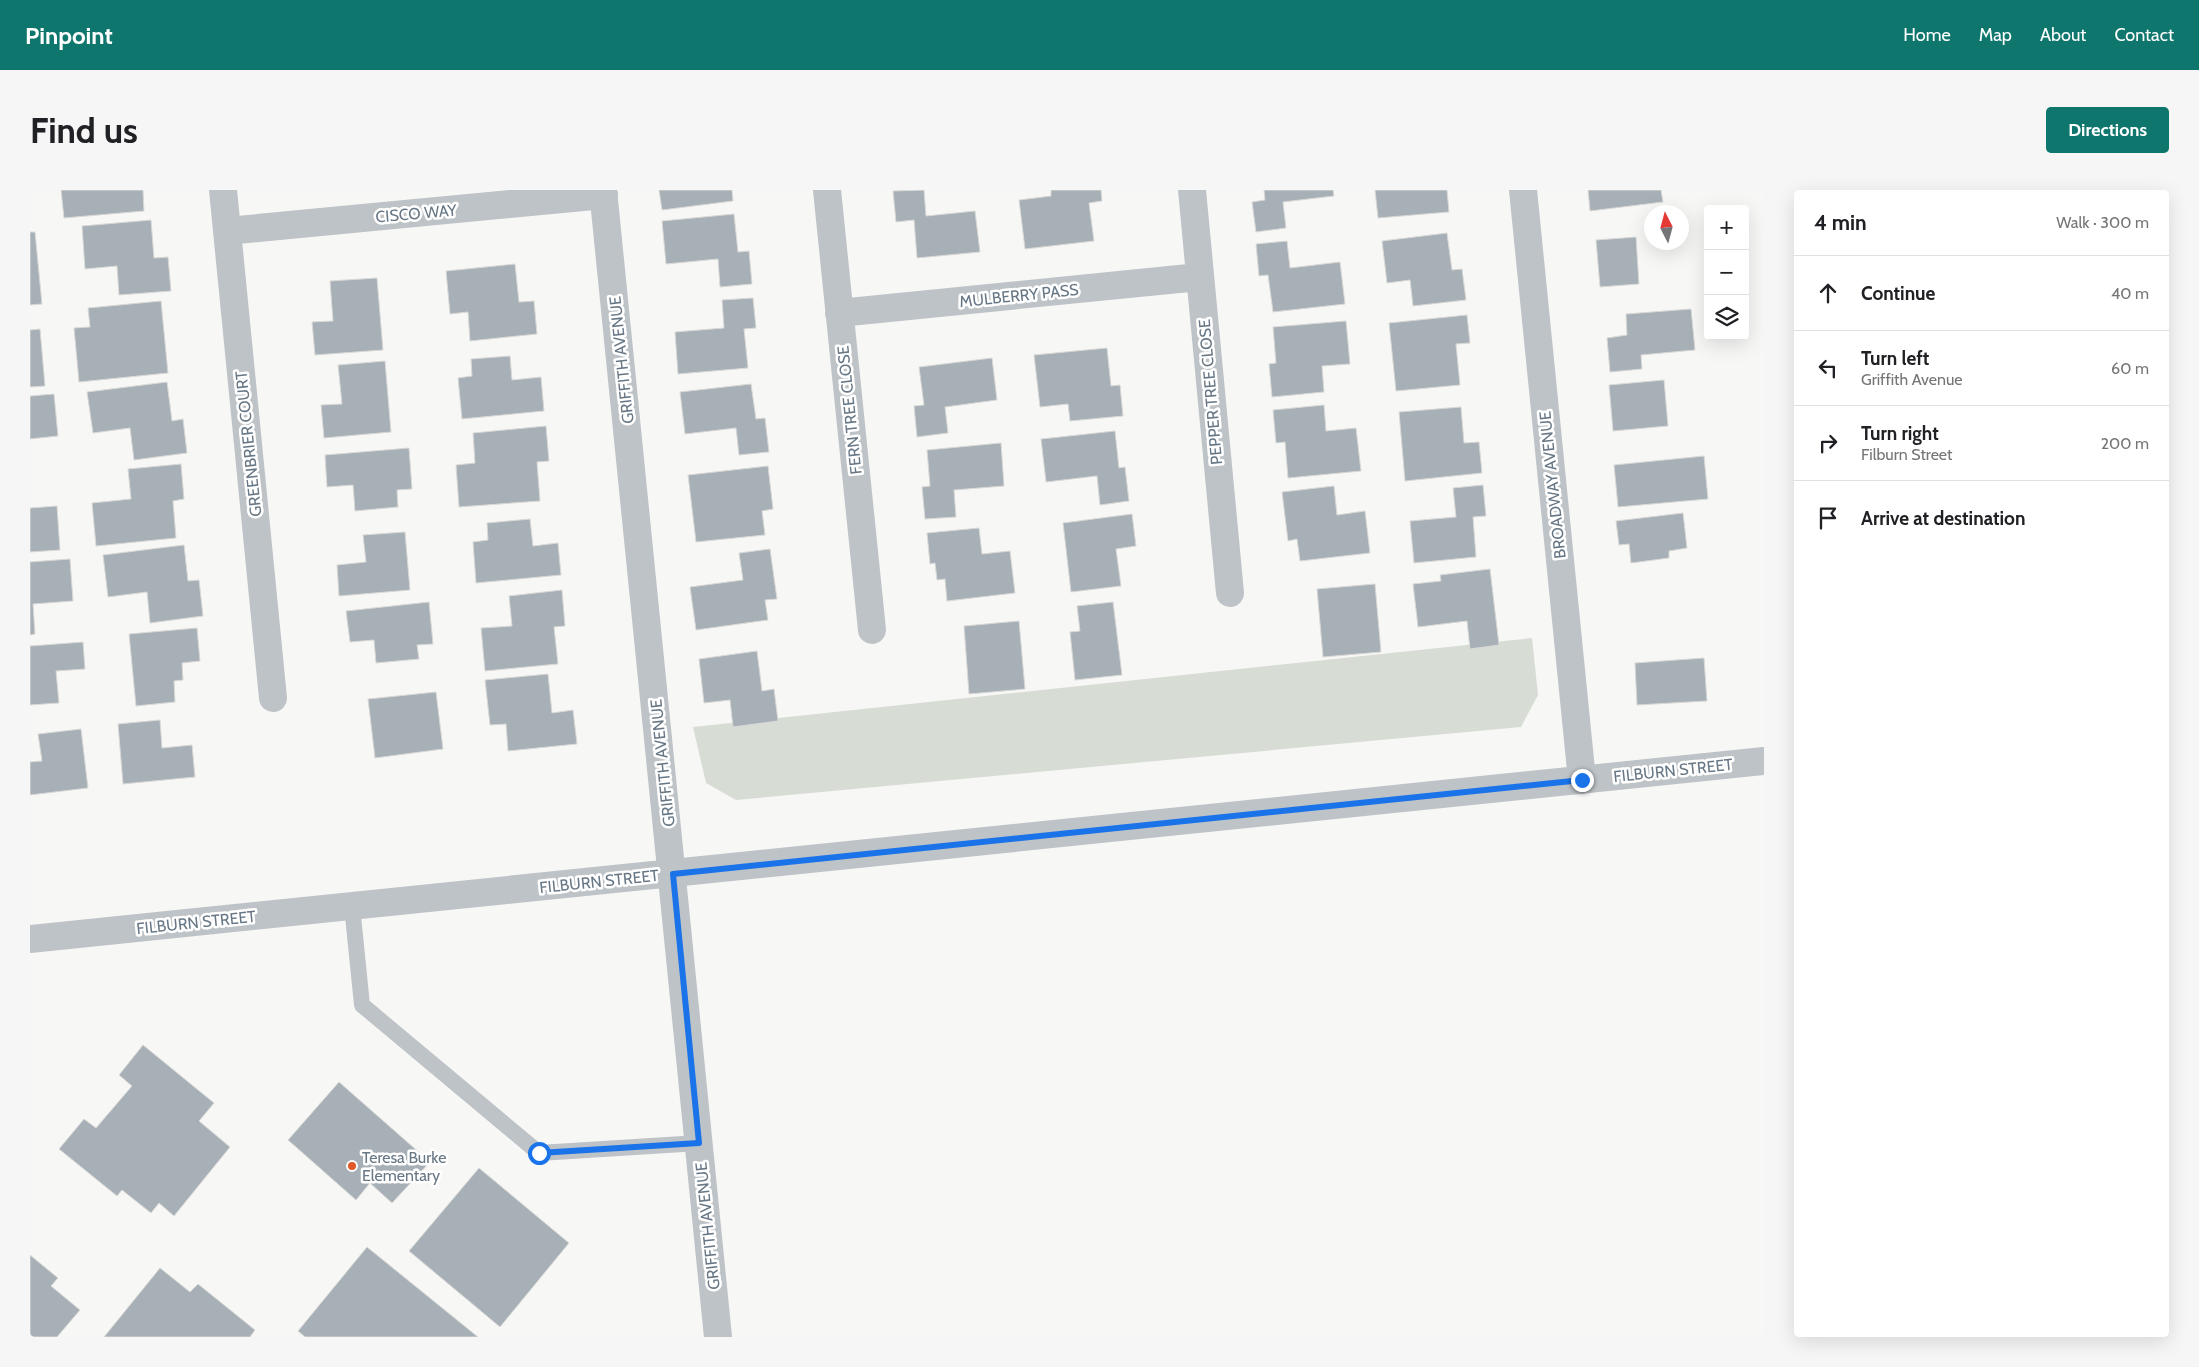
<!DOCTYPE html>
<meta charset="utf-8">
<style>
:root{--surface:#fff;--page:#f6f6f6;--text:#202124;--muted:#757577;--line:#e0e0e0;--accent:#0f766e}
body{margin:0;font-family:Cabin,sans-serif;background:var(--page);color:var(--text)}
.controls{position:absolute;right:15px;top:15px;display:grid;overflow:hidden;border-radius:5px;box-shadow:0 5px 20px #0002}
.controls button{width:45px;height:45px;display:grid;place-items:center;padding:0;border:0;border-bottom:1px solid var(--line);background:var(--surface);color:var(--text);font:25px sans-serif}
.compass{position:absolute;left:1614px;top:15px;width:45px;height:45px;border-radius:50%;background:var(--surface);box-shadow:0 5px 20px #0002;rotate:354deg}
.stop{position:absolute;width:15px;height:15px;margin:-11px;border:4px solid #1a73e8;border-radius:50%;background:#fff}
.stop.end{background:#1a73e8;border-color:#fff;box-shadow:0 1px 5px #0008}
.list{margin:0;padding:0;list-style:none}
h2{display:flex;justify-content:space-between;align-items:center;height:65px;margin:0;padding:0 20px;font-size:21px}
h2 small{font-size:16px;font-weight:400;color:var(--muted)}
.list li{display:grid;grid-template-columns:32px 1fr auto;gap:15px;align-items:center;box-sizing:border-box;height:75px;padding:0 20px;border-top:1px solid var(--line)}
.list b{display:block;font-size:19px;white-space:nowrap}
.list p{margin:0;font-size:16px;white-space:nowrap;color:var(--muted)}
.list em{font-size:16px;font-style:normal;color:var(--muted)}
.icon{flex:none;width:28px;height:28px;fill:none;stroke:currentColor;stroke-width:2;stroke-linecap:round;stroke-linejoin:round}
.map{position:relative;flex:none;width:1734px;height:1147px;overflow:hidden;border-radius:5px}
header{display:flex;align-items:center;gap:30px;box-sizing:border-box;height:70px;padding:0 25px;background:var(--accent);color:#fff}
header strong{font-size:24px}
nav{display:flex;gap:28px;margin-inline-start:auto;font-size:18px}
.intro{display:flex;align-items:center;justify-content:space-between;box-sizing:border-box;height:120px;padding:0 30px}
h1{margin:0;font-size:35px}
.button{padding:12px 22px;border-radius:5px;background:var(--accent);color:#fff;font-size:18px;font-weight:700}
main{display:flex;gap:30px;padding:0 30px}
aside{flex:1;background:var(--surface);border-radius:5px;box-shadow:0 5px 20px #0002}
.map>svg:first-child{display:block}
.green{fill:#d7dcd4}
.building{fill:#a7b0b6;stroke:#d9d9d7}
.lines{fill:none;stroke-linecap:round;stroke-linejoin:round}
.service{stroke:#bec3c7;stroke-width:16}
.minor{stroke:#bec3c7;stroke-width:28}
.tertiary{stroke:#bec3c7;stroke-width:28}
.route{stroke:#1a73e8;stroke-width:6}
.poi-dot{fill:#e05a2c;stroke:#fff;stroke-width:2}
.labels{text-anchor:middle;stroke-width:5;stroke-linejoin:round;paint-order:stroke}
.street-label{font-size:16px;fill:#677785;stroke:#fff}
.poi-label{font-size:16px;fill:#677785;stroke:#fff;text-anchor:start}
</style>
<header>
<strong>Pinpoint</strong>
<nav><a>Home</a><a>Map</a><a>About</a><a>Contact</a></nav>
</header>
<div class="intro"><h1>Find us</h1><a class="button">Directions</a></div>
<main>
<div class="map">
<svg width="1734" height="1147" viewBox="0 0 1734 1147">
<rect width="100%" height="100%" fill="#f7f7f5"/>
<!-- green -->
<path class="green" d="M 1502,448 L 1508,505 L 1491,537 L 706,610 L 676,593 L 663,537 Z"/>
<!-- building -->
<path class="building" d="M 31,0 L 113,0 L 114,21 L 34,28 Z
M 629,0 L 702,0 L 703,11 L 632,20 Z
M 894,0 L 896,26 L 945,21 L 950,62 L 887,68 L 884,30 L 866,32 L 863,1 Z
M 1021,0 L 1071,0 L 1072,11 L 1059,13 L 1064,51 L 995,59 L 989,10 L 1021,6 Z
M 1234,0 L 1303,0 L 1304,6 L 1253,12 L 1256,38 L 1226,42 L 1222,12 L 1235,10 Z
M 1345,0 L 1417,0 L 1419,22 L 1348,28 Z
M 1558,0 L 1631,0 L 1633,12 L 1560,21 Z
M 704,24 L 708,62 L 719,61 L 722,94 L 690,97 L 688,69 L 636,74 L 632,31 Z
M 121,30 L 124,68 L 138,67 L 141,101 L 89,105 L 87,76 L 55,79 L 52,36 Z
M 0,42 L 5,42 L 12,114 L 0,115 Z
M 1417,43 L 1422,80 L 1432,79 L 1436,110 L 1383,116 L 1380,90 L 1357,93 L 1352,51 Z
M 1606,47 L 1609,94 L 1570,97 L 1566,50 Z
M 1257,51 L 1260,78 L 1310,72 L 1315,114 L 1243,122 L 1238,85 L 1229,86 L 1226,54 Z
M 485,74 L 489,112 L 504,111 L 507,144 L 440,151 L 438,122 L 420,124 L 416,81 Z
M 347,88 L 353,160 L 285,165 L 282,132 L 303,131 L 300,91 Z
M 723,108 L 726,138 L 714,139 L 718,178 L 648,184 L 645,142 L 694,138 L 692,110 Z
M 131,111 L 138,183 L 49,192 L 44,138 L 60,137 L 58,118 Z
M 1661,119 L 1665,160 L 1611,165 L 1612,179 L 1580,182 L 1577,148 L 1597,145 L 1596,124 Z
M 1437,125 L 1440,153 L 1426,154 L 1430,195 L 1366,201 L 1359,133 Z
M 1316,131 L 1320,174 L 1292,176 L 1294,202 L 1242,207 L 1239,174 L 1246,173 L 1243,137 Z
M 10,139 L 15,196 L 0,197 L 0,140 Z
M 1077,158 L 1081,196 L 1090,195 L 1093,226 L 1040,231 L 1038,214 L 1010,217 L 1004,165 Z
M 480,166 L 482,190 L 511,187 L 514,221 L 432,229 L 428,188 L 442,186 L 441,169 Z
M 962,168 L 967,210 L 915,217 L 918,243 L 887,247 L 884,216 L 894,215 L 889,177 Z
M 355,171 L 361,242 L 294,248 L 291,215 L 312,214 L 308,175 Z
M 1634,190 L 1638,236 L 1583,241 L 1579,195 Z
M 137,192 L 142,231 L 153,229 L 157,263 L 104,270 L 100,238 L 63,243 L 57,202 Z
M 721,194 L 726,229 L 735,228 L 739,262 L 709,265 L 706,238 L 655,244 L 650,202 Z
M 24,204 L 28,246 L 0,249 L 0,206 Z
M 1294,215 L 1296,241 L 1326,238 L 1331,281 L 1258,288 L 1255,252 L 1246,253 L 1243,220 Z
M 1431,217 L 1434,253 L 1449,252 L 1452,283 L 1375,291 L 1369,222 Z
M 516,236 L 519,271 L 507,272 L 510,311 L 429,317 L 426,275 L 445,273 L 443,243 Z
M 1085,241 L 1089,278 L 1095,277 L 1099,311 L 1070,315 L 1067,286 L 1016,292 L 1011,249 Z
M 971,253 L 974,296 L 924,300 L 926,327 L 895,329 L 892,297 L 900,296 L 897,260 Z
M 379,258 L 382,299 L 367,300 L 368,317 L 325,321 L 323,295 L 297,297 L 295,265 Z
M 1674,266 L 1678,309 L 1588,317 L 1584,275 Z
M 151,274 L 154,309 L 143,311 L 146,348 L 66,356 L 62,313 L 101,309 L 98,279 Z
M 738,276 L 743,319 L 732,321 L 735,345 L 666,352 L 658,285 Z
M 1453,295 L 1456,326 L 1443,327 L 1446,367 L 1384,373 L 1380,331 L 1426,327 L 1423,298 Z
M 1304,296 L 1307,325 L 1335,321 L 1340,363 L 1270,371 L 1267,349 L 1258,351 L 1252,302 Z
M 27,316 L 30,360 L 0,362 L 0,318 Z
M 1653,323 L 1657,358 L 1639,361 L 1639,368 L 1601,373 L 1599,354 L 1589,355 L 1586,331 Z
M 1102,324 L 1106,356 L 1086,359 L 1091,396 L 1041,402 L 1033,333 Z
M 500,329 L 503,356 L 528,353 L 531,385 L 446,393 L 443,352 L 458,350 L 457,333 Z
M 949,338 L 952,364 L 980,361 L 985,403 L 917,411 L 915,389 L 907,390 L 905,373 L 900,374 L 897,343 Z
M 375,342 L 380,400 L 309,406 L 307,375 L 336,372 L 333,345 Z
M 154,355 L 158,391 L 169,390 L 173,426 L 120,433 L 117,402 L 78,407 L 73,365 Z
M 740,359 L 747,409 L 735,410 L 738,430 L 666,440 L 660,397 L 713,390 L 709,363 Z
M 40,369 L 43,411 L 3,414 L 5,444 L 0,445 L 0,372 Z
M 1460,379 L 1469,455 L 1440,459 L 1437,431 L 1388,437 L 1383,394 L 1411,391 L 1410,385 Z
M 1345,394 L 1351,462 L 1293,467 L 1287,399 Z
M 532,400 L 535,436 L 524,437 L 528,474 L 455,481 L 451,438 L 482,436 L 479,406 Z
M 399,412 L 403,454 L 387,455 L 389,469 L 346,473 L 344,450 L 320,452 L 316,421 Z
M 1083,412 L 1092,485 L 1045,490 L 1040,442 L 1050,441 L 1047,416 Z
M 989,431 L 995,499 L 939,504 L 934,436 Z
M 167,438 L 170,471 L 152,473 L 153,490 L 144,491 L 145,512 L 106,516 L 99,444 Z
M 53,452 L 55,479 L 26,481 L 29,513 L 0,515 L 0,456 Z
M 727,461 L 732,501 L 744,499 L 748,531 L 703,537 L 700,510 L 674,513 L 669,469 Z
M 1674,468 L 1677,511 L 1607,515 L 1605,473 Z
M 518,484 L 522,523 L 543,520 L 547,554 L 478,561 L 476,534 L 460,535 L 455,490 Z
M 406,502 L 413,559 L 345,568 L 338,509 Z
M 130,530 L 132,558 L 162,555 L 165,587 L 93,594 L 88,534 Z
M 51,539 L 58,598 L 0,605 L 0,572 L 12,571 L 8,544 Z
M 113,855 L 184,913 L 169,931 L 200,957 L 144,1026 L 129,1013 L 121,1023 L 92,1000 L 87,1006 L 29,959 L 54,929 L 66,938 L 102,896 L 89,885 Z
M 309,892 L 400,972 L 362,1013 L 340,993 L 326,1010 L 258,950 Z
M 449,978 L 539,1053 L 470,1137 L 379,1061 Z
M 337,1057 L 448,1147 L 275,1147 L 268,1141 Z
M 0,1065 L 28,1088 L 21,1096 L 50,1120 L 27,1147 L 0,1147 Z
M 130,1078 L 160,1102 L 168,1094 L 225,1140 L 220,1147 L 74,1147 Z"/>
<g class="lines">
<!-- service -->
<path class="service" d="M 322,716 L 332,815 L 509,963 L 669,953"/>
<!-- minor -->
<path class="minor" d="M 193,0 L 243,508
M 797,0 L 842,440
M 1162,0 L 1200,403
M 197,41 L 574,5
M 809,123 L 1169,87"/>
<!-- tertiary -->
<path class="tertiary" d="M 573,0 L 688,1147
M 1493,0 L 1552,590
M 0,749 L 1734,571"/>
</g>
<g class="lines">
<!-- route -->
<path class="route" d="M 509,963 L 669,953 L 643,684 L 1552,590"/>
</g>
<!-- markers -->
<circle class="poi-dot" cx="322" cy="976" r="5"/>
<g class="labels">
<!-- street labels -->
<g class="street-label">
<text transform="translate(386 23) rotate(-5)" y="6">CISCO WAY</text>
<text transform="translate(989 105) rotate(-6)" y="6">MULBERRY PASS</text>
<text transform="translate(591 170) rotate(-96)" y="6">GRIFFITH AVENUE</text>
<text transform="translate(1180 202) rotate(-95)" y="6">PEPPER TREE CLOSE</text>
<text transform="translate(819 220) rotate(-96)" y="6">FERN TREE CLOSE</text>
<text transform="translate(218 254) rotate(-96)" y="6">GREENBRIER COURT</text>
<text transform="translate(1522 295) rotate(-96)" y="6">BROADWAY AVENUE</text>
<text transform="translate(632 573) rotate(-96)" y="6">GRIFFITH AVENUE</text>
<text transform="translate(1643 580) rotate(-6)" y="6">FILBURN STREET</text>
<text transform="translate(569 691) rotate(-6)" y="6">FILBURN STREET</text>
<text transform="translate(166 732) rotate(-6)" y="6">FILBURN STREET</text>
<text transform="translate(677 1036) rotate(-96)" y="6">GRIFFITH AVENUE</text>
</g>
<!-- poi labels -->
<g class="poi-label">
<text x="332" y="973">Teresa Burke<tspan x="332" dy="18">Elementary</tspan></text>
</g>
</g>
</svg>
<div class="controls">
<button>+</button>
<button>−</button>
<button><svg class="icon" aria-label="layers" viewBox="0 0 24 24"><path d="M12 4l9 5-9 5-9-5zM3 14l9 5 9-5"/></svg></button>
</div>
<svg class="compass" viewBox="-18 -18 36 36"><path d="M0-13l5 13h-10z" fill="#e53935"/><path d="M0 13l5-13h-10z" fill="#757577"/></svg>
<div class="stop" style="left:509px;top:963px"></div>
<div class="stop end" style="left:1552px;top:590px"></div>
</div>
<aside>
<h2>4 min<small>Walk · 300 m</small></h2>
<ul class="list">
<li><svg class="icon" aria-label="ahead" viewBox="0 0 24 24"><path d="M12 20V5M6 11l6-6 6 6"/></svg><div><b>Continue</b></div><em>40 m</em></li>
<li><svg class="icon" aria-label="left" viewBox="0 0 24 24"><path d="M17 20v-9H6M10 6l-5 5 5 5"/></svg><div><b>Turn left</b><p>Griffith Avenue</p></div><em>60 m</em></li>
<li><svg class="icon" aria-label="right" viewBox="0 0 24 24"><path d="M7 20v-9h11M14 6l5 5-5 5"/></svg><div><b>Turn right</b><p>Filburn Street</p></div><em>200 m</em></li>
<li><svg class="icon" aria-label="arrive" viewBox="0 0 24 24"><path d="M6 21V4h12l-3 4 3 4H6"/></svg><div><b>Arrive at destination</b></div></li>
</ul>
</aside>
</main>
